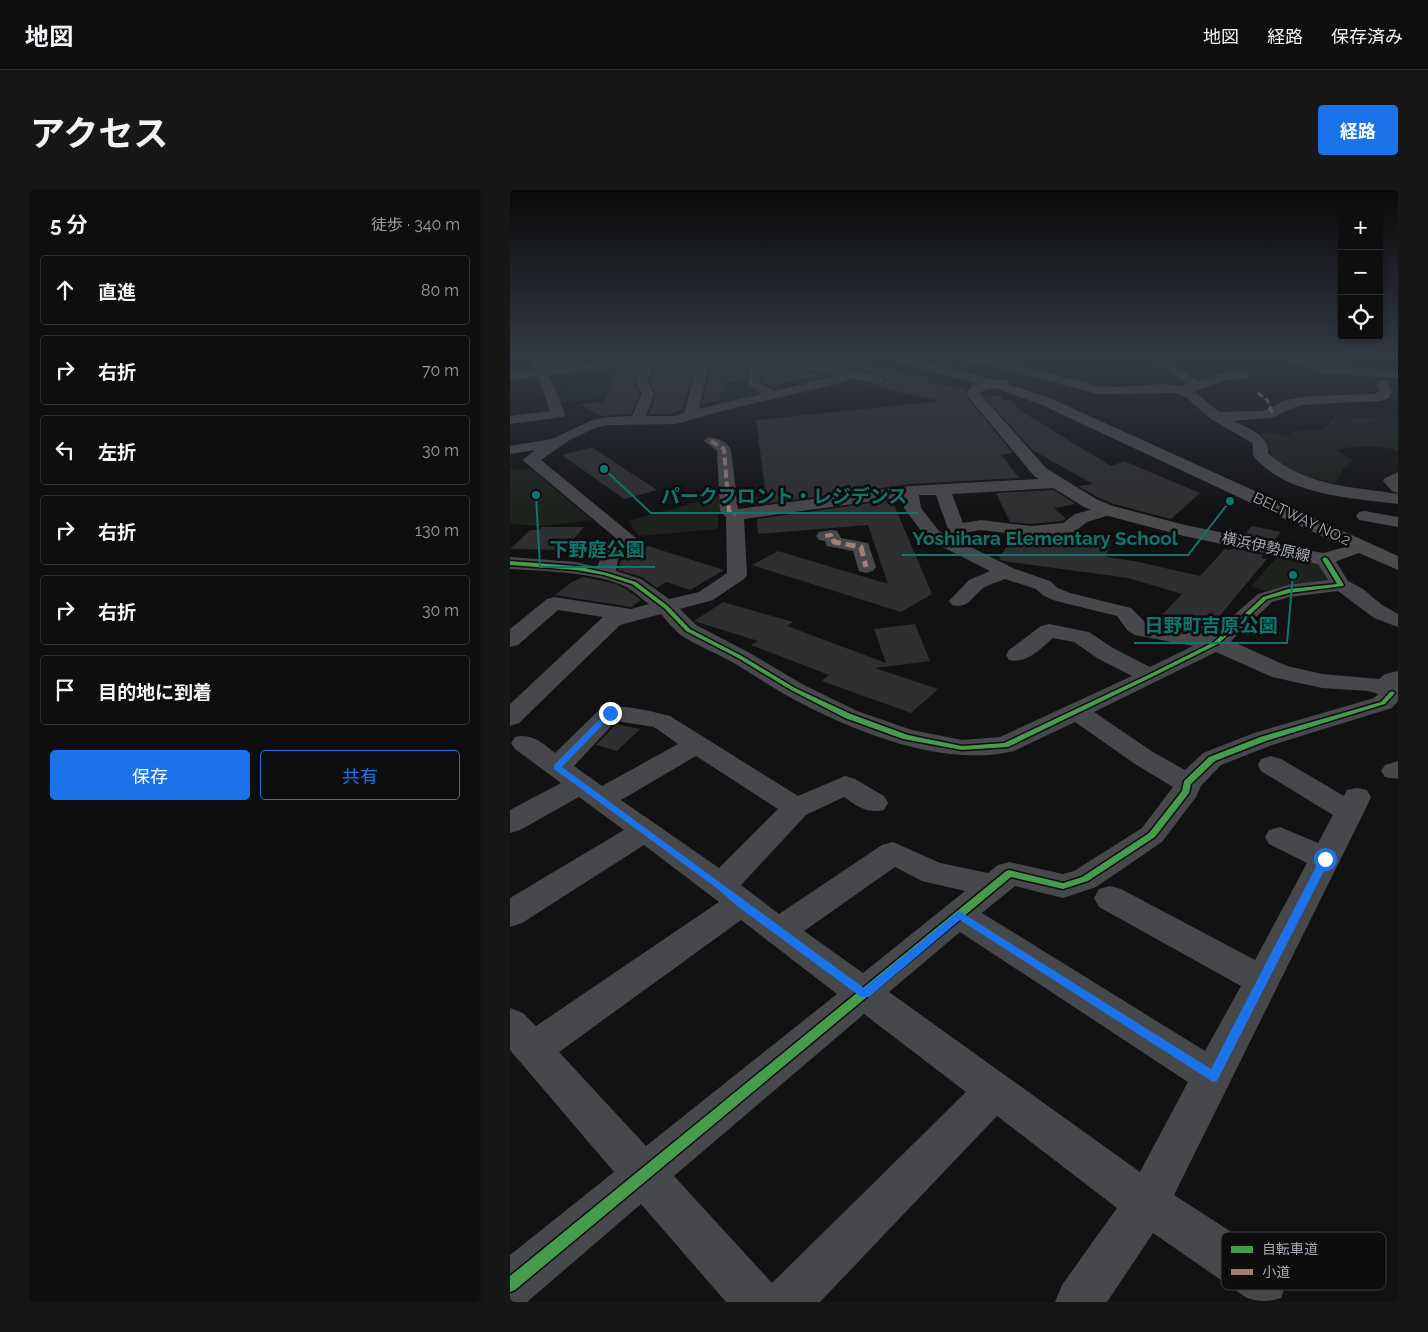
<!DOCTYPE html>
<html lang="ja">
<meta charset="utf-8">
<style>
:root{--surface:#0e0e0e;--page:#171717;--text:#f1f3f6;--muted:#9b9c9e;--line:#2e2e2e;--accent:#1a73e8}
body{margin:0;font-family:Raleway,"Noto Sans JP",sans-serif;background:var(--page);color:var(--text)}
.controls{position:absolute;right:15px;top:15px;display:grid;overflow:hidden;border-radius:5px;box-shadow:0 1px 4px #0004}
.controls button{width:45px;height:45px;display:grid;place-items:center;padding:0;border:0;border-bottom:1px solid var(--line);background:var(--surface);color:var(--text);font:25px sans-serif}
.stop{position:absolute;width:15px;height:15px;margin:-11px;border:4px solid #1a73e8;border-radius:50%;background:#fff}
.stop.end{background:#1a73e8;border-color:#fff;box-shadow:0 1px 5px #0008}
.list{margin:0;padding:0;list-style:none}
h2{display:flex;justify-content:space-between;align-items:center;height:65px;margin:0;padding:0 20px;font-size:21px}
h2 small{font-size:16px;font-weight:400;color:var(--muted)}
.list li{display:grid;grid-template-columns:32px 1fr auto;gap:15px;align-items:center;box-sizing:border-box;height:70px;margin:0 10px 10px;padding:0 10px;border:1px solid var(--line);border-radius:5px}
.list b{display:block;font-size:19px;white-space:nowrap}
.list em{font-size:16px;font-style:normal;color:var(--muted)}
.actions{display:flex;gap:10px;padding:15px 20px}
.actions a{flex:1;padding:11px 0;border:1px solid var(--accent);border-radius:5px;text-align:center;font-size:18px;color:var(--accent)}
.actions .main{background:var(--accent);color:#fff}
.icon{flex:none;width:28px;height:28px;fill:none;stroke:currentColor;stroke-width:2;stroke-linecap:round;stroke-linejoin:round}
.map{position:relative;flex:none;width:888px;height:1112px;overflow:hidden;border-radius:5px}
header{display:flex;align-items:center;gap:30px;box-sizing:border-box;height:70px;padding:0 25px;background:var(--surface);border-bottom:1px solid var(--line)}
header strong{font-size:24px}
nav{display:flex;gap:28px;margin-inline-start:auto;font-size:18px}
.intro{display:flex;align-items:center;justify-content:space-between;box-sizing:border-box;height:120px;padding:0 30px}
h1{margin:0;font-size:35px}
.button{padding:12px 22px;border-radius:5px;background:var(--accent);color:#fff;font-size:18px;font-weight:700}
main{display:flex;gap:30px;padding:0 30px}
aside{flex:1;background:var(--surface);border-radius:5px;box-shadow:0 1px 4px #0004}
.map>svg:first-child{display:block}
.green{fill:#1d221d}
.building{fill:#2e2f30}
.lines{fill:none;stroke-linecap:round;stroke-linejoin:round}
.minor{fill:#47484b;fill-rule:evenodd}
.major{fill:#4a4b4d;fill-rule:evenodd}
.quiet-far2{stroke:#9e8076;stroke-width:3;stroke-dasharray:6 3;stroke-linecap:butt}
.quiet-far1{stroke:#9e8076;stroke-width:4;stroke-dasharray:8 4;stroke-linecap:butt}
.quiet{stroke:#9e8076;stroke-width:5;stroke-dasharray:10 5;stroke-linecap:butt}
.cycleway-casing{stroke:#0d0d0e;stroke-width:3}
.cycleway{fill:#469c4c;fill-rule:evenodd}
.route{fill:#1a73e8}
.labels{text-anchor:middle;stroke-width:5;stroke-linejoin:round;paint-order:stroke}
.far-street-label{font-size:15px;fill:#a5aab2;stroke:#0d0d0e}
.key{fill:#0d0d0e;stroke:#3b3c3f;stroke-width:1}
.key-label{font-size:14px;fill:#a5aab2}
.leader{fill:none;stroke:#0f766e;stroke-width:2}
.callout-dot{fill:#0f766e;stroke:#0d0d0e;stroke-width:2}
.callout-label{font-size:19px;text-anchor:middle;font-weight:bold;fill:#0f766e;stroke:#0d0d0e;stroke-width:5;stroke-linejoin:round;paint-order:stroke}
</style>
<header>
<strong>地図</strong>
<nav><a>地図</a><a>経路</a><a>保存済み</a></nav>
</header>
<div class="intro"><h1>アクセス</h1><a class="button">経路</a></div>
<main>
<aside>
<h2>5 分<small>徒歩 · 340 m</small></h2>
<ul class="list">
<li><svg class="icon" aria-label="ahead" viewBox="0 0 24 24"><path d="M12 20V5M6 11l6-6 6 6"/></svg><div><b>直進</b></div><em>80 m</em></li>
<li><svg class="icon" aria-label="right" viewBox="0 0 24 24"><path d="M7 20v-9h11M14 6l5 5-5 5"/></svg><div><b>右折</b></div><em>70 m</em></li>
<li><svg class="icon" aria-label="left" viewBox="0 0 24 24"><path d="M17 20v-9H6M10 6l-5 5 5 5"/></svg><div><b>左折</b></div><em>30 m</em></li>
<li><svg class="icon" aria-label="right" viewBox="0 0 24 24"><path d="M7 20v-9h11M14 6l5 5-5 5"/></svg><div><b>右折</b></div><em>130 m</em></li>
<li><svg class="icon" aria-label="right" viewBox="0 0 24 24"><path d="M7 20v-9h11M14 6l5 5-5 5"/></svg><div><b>右折</b></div><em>30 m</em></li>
<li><svg class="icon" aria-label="arrive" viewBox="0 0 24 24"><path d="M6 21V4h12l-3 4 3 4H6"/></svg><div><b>目的地に到着</b></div></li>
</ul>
<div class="actions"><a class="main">保存</a><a>共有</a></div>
</aside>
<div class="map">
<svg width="888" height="1112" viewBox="0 0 888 1112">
<rect width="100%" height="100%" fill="#121213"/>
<!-- green -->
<path class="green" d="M 98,192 L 104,207 L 51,213 L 43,198 Z
M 209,194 L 236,194 L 255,206 L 204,216 L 209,210 L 213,202 Z
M 838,224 L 844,228 L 888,226 L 888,261 C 867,254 848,255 827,260 L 843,271 L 832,280 L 831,286 L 825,293 L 794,286 L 764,271 L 751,244 L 763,242 L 782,248 L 781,241 L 814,240 L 825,226 Z
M 21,279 L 82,330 L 31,336 L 0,334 L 0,280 Z
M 211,306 L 211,321 L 208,322 L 208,339 L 129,346 L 118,331 Z
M 770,364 L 810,374 L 817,390 C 794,395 763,407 741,396 Z"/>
<!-- building -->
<path class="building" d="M 188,168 L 247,168 L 238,173 L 236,191 L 215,192 L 210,210 L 192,215 L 200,179 L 191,173 L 184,179 L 173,219 L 160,224 L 139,224 L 146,205 L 139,191 L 144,179 L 166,179 L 185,172 Z
M 284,168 L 329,170 L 423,188 L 415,190 L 456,200 L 455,205 L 503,263 L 491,265 L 509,288 L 400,294 L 246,315 L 246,307 L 257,313 L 246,230 L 431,211 L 339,191 L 370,196 L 377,189 L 369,184 Z
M 261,174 L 318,185 L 301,190 L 294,188 L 262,196 L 252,192 L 254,176 Z
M 116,178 L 129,179 L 123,192 L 130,204 L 121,224 L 91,226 L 70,214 L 93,212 L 103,192 L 98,180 Z
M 473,205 L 490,206 L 493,210 L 501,210 L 511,221 L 601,276 L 614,271 L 690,303 L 661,329 L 604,314 L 587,307 L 568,296 L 583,294 L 522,260 Z
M 83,257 L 86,260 L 147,300 L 114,309 L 52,265 Z
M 543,300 L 566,314 L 544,318 L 556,329 L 552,331 L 521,334 L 500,332 L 486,303 Z
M 382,310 L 422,404 L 391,422 L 242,375 L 268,361 L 378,394 L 358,335 L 248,344 L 247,329 Z
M 742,336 L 771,342 L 764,351 L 734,345 Z
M 32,337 L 74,337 L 54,360 L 0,359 L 20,340 L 29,340 Z
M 569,341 L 573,345 L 602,349 L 596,367 L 624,371 L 690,386 L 715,359 L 721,360 L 722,358 L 753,365 L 751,368 L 757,369 L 696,442 L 648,429 L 672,404 L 618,388 L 494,371 L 489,369 L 503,346 L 521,348 L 558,345 Z
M 138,356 L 214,380 L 180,400 L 156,392 L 147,398 L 132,387 L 108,380 L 112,368 Z
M 73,387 L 106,394 L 117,400 L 131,410 L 121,417 L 45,405 L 62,392 Z
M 213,412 L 283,432 L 277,436 L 376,473 L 364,439 L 405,434 L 420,471 L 365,478 L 428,499 L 401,523 L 312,491 L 319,485 L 241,455 L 248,451 L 184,431 Z
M 106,534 L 130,539 L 107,561 L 86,555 Z"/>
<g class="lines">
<!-- minor -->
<path class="minor" d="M 21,168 L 33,168 L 37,178 L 116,170 L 164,170 L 170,168 L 186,168 L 184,170 L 165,177 L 143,177 L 137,191 L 144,204 L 136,226 L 165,226 L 174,223 L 186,179 L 192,175 L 198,179 L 189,219 L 252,204 L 238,194 L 240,173 C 254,158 347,182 369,186 L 375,190 L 369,194 L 340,188 L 330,193 L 212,221 L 166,234 L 97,235 L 85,238 L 58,251 L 31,270 L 126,348 L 108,370 L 106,381 L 131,389 L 159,409 L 189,402 L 217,383 L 216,327 L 210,321 L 207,261 L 194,251 L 196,248 C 205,246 216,252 221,259 L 228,319 L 400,296 L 545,288 L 551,290 L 553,293 L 551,296 L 545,298 L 442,304 L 453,333 L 471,330 L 521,336 L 553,333 L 565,324 L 597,315 L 603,316 L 606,320 L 603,324 L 577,332 L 564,342 L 558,343 L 521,346 L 471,340 L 447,344 L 441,343 L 438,339 L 426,305 L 409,305 L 411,318 L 429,341 L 505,379 L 540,391 L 548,398 L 560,403 L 621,418 L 634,431 L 639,435 L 701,445 L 748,404 L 778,395 L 818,390 L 805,369 L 808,365 L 815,363 L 822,365 L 838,391 L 853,399 L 872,415 L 888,424 L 888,437 L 864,428 L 828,401 L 780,407 L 762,412 L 721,451 L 777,476 L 812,484 L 869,489 L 875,484 L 888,481 L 888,511 L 882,518 L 762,555 L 711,575 L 691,596 L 686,607 L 652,652 L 586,697 L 553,708 L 505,696 L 472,723 L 695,861 L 731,796 L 589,717 L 584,708 L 589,699 L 600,696 L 611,699 L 745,770 L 797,673 L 759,654 L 755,647 L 759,640 L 770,637 L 808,653 L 823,625 L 751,581 L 748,575 L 751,569 L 761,566 L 771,569 L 834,606 L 837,600 L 847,598 L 857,600 L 861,607 L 854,622 L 664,1005 L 771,1074 L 777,1091 L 771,1108 C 758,1112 750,1112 737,1108 L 643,1043 L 597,1112 L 545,1112 L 552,1095 L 607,1018 L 487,926 L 310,1112 L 216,1112 L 131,1014 L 17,1112 L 0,1112 L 0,1065 L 104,982 L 0,860 L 0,818 L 13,823 L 26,836 L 209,712 L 134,655 L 12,733 L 0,737 L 0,708 L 114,640 L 69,607 L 10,640 L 0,643 L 0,620 L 51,593 L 5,559 L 1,553 L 5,547 C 22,543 32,553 45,563 L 91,518 C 109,513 141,521 160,526 L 288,606 L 335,586 L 345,589 L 374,606 L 378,613 L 374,620 C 357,624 347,616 334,607 L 296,625 L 231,695 L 269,724 L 372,655 L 383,652 L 430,673 L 478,683 L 488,675 L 499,672 L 553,684 L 564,681 L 632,638 L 663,597 L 625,574 L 565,532 L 504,561 C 431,579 337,539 274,504 C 256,494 240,482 222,472 C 206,463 188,456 172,446 C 164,440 157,431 151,424 L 110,435 L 9,533 L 0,536 L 0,514 L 93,427 L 48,420 L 8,455 L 0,457 L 0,439 L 37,409 L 44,407 L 121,419 L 139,414 C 132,409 125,402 118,398 C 90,382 32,381 0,379 L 0,367 L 66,372 L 87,377 L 92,365 L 107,349 L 16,273 L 13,270 L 25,260 L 0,264 L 0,256 L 42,249 L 80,231 L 97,227 L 122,226 L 132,204 L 125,191 L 132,177 L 116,176 L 39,185 L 55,224 L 53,227 L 0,234 L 0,226 L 40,221 L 28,186 L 0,190 L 0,182 L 25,180 ZM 261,172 L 327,185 L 264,201 L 250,193 L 252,175 ZM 393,307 L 394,318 L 417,349 L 480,381 L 459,390 L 439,411 L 442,415 C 458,419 461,408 472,399 C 479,394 488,392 495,389 L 526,399 L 534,406 L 546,411 L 607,426 L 618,441 L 625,445 L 683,456 L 640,477 L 603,458 L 579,442 L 539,434 L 531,436 L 499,460 L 496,465 L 499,470 C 517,474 530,459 543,448 L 564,452 L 587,468 L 622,486 L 490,547 L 452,550 L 402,540 L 347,521 L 292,494 L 238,462 L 186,435 L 170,419 L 203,410 L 234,389 L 237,385 L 234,329 ZM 706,462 L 762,487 L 812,498 L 858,501 L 868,504 L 864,508 L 744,543 L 693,563 L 675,580 L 643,562 L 584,522 ZM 106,531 L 144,537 L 168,554 L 92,596 L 64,576 ZM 186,566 L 268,619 L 209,678 L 111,610 ZM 385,677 L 412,691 L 455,701 L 353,783 L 294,741 ZM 231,730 L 327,804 L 136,956 L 49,862 ZM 450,742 L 678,892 L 630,982 L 379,802 ZM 354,824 L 456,902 L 262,1093 L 164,986 Z
M 444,168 L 481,168 L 588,196 L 608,197 L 651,194 L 675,196 L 675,192 L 641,168 L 655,168 L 687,191 L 716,182 L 738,182 L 740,185 L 738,188 L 717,190 L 684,201 L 709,222 L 754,221 L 775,210 L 801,206 L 864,204 L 870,201 L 867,194 L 869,191 L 877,191 L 882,201 L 879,208 L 870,211 L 790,215 L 761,228 L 724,231 C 737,238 760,245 758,263 C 793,296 843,297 888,304 L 888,314 C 843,308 785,306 750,273 C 748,271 744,268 743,264 C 742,261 744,257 742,253 L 701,229 L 677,208 L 667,203 L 588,204 L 478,174 L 450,171 Z
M 771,168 L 791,168 L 812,176 L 888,180 L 888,188 L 810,183 L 794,176 L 773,170 Z
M 888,282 L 888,303 L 882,301 L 873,291 L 875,288 Z
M 855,321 L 888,327 L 888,337 L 849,330 L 846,326 L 849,322 Z
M 321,340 L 327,341 L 331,348 L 358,353 L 366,377 L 363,381 L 356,383 L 349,381 L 343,361 L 317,356 L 315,351 L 309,350 L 306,346 L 309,342 Z
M 888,571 L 888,589 L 875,587 L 871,581 L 875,575 Z"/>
<!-- major -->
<path class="major" d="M 382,168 L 401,168 L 486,190 L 497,190 L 498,194 L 542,209 L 888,366 L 888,380 L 849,363 L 822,373 L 807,374 L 674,346 L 591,324 L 574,317 L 524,286 L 456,204 L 463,195 L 469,194 L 384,171 ZM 485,198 L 532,215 L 835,357 L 814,363 L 807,362 L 675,335 L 603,316 L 586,309 L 536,278 L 470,204 L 472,201 Z"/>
<!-- quiet-far2 -->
<path class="quiet-far2" d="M 748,203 L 758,211 L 761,219 L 758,220 L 763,222"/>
<!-- quiet-far1 -->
<path class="quiet-far1" d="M 201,251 L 214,259 L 219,321 L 225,325
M 315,346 L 321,345 L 323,350"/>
<!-- quiet -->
<path class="quiet" d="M 323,349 L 324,352 L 351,357 L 356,377"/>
<defs>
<path id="cycleway" d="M 815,367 L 818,369 L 834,395 L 833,396 L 779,403 L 757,409 L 708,454 L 642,487 L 498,557 L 452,560 L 393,549 L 335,528 L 281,500 L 228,468 L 176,441 L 154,418 L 122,394 L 94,385 L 66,380 L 0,375 L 0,371 L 66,376 L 97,383 L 126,392 L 158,416 L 180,439 L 232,466 L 285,498 L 341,524 L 398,545 L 452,556 L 494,553 L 638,485 L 704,452 L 753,407 L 778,399 L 827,394 L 812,369 Z
M 882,501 L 885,503 L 875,514 L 756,551 L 705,571 L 681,594 L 679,603 L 645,647 L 578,691 L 553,699 L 501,687 L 5,1100 L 0,1102 L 0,1086 L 496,681 L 499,680 L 553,693 L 572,687 L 639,643 L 672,601 L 674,591 L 699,567 L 750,547 L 871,512 L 880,502 Z"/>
</defs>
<!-- cycleway casing -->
<use href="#cycleway" class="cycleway-casing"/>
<!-- cycleway -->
<use href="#cycleway" class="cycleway"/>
</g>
<!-- sky -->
<linearGradient id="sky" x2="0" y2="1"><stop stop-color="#0a0a0a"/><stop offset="0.52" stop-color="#333944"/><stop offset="1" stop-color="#333944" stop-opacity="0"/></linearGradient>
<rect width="888" height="324" fill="url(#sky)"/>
<!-- route -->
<path class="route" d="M 97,522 L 104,523 L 52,577 L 354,798 L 449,721 L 701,879 L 810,669 L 815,666 L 820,669 L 707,891 L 703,892 L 450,730 L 359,807 L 351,807 L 227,716 L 208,699 L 44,579 L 44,575 Z"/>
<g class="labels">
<!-- far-street labels -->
<g class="far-street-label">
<text transform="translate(792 329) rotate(25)" y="5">BELTWAY NO.2</text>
<text transform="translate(756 357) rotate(12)" y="5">横浜伊勢原線</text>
</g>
</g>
<!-- legend -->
<rect x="711" y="1042" width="165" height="58" rx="8" class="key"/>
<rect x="721" y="1056" width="22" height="7" fill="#469c4c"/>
<rect x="721" y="1079" width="22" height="6" fill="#9e8076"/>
<g class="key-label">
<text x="752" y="1064">自転車道</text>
<text x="752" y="1087">小道</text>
</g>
<!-- callouts -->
<path class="leader" d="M94 279L141 323H408M720 311L678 365H392M26 305L30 377H145M783 385L777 453H624"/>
<g class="callout-dot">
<circle cx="94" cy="279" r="5"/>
<circle cx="720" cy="311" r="5"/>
<circle cx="26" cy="305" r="5"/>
<circle cx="783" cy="385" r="5"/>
</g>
<g class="callout-label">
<text x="274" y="313">パークフロント・レジデンス</text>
<text x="535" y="355">Yoshihara Elementary School</text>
<text x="87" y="366">下野庭公園</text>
<text x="701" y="442">日野町吉原公園</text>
</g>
</svg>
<div class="controls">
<button>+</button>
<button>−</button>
<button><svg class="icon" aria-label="locate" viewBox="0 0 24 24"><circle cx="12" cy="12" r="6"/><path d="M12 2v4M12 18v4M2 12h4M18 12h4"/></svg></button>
</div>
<div class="stop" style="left:815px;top:669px"></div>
<div class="stop end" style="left:100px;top:523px"></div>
</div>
</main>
